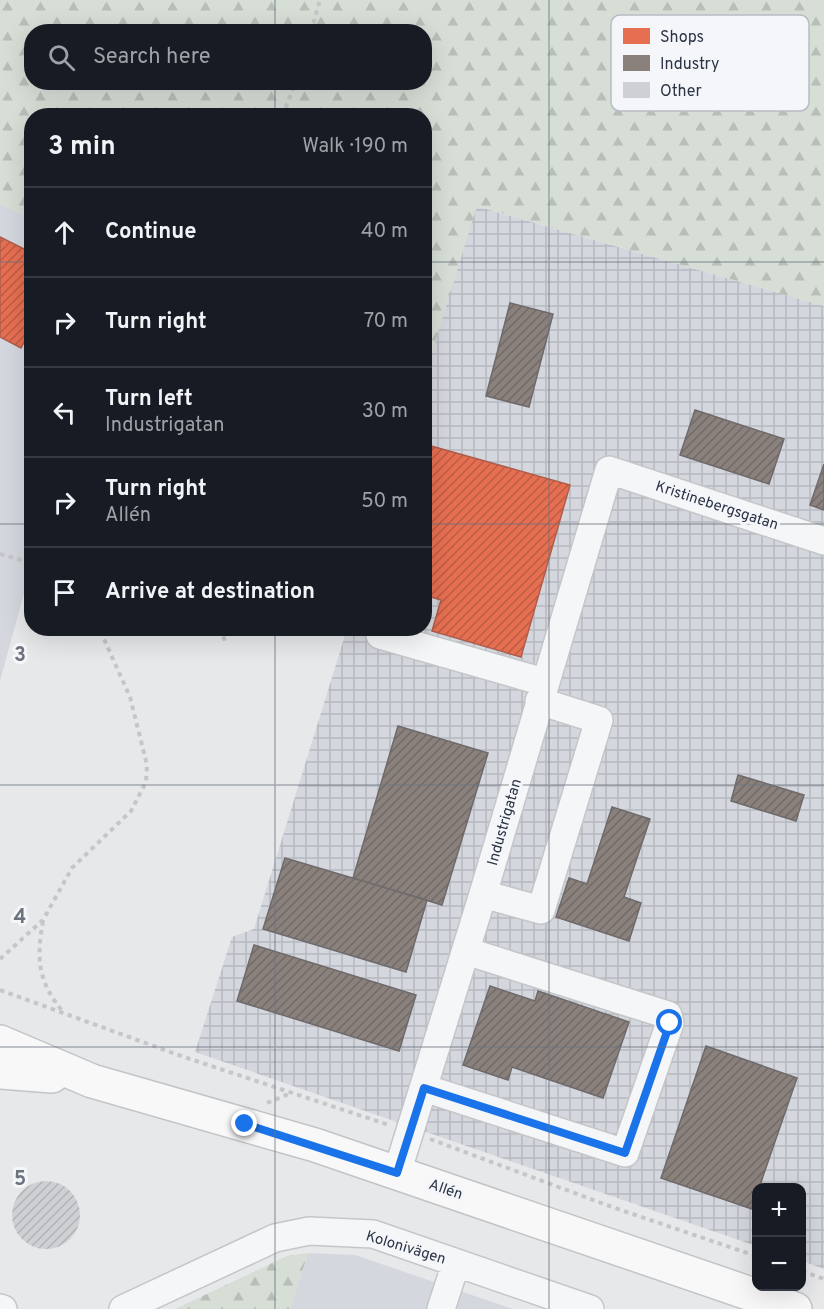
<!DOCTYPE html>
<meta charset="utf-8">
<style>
:root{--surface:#171b24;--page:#20242c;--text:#f1f3f6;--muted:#9ea1a6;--line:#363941}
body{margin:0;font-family:Overpass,sans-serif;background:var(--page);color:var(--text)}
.controls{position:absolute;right:18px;bottom:18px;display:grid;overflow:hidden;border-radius:12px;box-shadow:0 6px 24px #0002}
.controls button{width:54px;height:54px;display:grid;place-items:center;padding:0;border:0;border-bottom:2px solid var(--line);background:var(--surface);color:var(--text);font:30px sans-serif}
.stop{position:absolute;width:18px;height:18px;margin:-14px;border:4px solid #1a73e8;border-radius:50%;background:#fff}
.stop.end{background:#1a73e8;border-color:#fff;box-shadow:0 2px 6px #0008}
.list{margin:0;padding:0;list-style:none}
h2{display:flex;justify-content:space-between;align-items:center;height:78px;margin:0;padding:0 24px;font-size:26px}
h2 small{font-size:20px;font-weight:400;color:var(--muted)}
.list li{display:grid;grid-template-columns:39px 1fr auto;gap:18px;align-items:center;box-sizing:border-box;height:90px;padding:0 24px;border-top:2px solid var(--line)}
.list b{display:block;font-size:22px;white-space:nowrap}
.list p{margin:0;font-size:20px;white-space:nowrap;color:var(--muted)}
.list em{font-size:20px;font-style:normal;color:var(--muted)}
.icon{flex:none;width:33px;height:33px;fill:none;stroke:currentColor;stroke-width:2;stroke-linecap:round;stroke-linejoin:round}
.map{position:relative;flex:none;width:824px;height:1309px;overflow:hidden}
.search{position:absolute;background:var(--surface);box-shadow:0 6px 24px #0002;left:24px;top:24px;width:408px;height:66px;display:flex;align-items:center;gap:15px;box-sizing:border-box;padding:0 21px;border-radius:24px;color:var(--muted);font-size:22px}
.panel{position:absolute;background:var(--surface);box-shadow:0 6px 24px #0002;left:24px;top:108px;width:408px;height:528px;border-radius:24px}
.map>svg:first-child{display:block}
.built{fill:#d4d7dd}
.industrial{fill:url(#industrial-grid)}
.forest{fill:url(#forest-firs);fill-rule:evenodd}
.shops{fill:url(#shops-hatch);stroke:#af5d4d;stroke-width:1.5}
.industry{fill:url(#industry-hatch);stroke:#6e6a6c;stroke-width:1.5}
.building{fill:url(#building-hatch)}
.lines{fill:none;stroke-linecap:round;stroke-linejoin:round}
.minor-casing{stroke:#c4c6c8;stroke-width:30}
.major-casing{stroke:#c2c5c8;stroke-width:36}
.path{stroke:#c5c6ca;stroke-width:4;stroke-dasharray:4.5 4.5;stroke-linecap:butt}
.minor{stroke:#f5f6f7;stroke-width:27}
.major{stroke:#f8f8f8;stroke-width:33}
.route{stroke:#1a73e8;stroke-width:8}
.grid{fill:none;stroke:#6c737f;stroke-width:1.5;stroke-opacity:0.55}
.labels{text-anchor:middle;stroke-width:6;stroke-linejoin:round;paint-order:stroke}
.street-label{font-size:15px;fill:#2b3445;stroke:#f4f6f9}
.key{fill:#f4f6f9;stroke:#b8bcc3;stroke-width:1.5}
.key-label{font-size:16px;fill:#2b3445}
.grid-label{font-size:20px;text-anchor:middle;font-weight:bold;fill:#6c737f;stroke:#f4f6f9;stroke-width:6;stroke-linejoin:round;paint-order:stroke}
</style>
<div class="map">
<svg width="824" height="1309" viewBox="0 0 824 1309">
<defs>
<pattern id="industrial-grid" width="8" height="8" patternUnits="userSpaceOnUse" patternTransform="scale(1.5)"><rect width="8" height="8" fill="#d4d7dd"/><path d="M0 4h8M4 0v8" fill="none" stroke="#b6b9bf"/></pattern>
<pattern id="forest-firs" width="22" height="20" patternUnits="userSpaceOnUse" patternTransform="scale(1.5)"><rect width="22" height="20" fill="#d6ded6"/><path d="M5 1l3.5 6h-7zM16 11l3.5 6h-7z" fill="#b8bfb9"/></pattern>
<pattern id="shops-hatch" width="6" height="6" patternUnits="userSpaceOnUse" patternTransform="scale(1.5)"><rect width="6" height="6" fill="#e76f51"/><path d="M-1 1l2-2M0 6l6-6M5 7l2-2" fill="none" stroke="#bb5c45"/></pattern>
<pattern id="industry-hatch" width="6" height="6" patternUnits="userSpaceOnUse" patternTransform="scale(1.5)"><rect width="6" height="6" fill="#8a817c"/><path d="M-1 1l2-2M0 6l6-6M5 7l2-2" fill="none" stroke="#716a67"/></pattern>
<pattern id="building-hatch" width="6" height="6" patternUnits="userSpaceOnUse" patternTransform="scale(1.5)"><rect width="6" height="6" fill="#ced0d3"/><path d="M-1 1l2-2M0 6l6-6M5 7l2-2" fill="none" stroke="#b1b3b6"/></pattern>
</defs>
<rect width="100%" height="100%" fill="#e6e8ea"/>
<!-- built -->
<path class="built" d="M 0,204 L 32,219 L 31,568 L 0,681 Z
M 308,1253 L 355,1255 L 513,1309 L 290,1309 Z"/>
<!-- industrial -->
<path class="industrial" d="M 476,206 L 824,306 L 824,1269 L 802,1261 L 802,1188 L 756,1188 L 756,1246 L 195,1052 L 232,937 L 254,929 L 347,629 L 424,628 L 425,375 Z"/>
<!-- forest -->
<path class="forest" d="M 0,0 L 824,0 L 824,306 L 477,206 L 425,375 L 424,116 L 32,116 L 31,219 L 0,204 ZM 32,32 L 424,32 L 424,82 L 32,82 Z
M 308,1253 L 290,1309 L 175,1309 L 287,1256 Z"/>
<!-- shops -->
<path class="shops" d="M 0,237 L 32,253 L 32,327 L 21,348 L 0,337 Z
M 424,444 L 570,485 L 521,657 L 432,631 L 441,600 L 424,595 Z"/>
<!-- industry -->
<path class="industry" d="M 510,303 L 553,314 L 529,407 L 486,396 Z
M 695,410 L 784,439 L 769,484 L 680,455 Z
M 824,464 L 824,510 L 810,505 Z
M 398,726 L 488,753 L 442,905 L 353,878 Z
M 738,775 L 804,795 L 796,821 L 731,801 Z
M 612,807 L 650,819 L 624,897 L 641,903 L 629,941 L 556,917 L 569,878 L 587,884 Z
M 285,858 L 427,900 L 406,972 L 263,929 Z
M 254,945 L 416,995 L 399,1051 L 237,1001 Z
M 490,986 L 535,1001 L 538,991 L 629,1022 L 603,1098 L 512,1067 L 508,1080 L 463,1065 Z
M 706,1046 L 797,1078 L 759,1188 L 756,1188 L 752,1209 L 661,1178 Z"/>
<!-- building -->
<path class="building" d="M12 1215a34 34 0 1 1 68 0a34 34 0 1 1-68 0Z"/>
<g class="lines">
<defs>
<path id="minor" d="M 380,635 L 544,682
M 483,894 L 541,910 L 599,720 L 539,701
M 424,1088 L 625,1153 L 670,1023 L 668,1015 L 466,951
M 397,1173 L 483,894 L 609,470 L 824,541
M 0,1308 L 3,1309
M 123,1309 L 275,1238 L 309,1231 L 373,1234 L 590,1309
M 441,1309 L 456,1263"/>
<path id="major" d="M 0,1042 L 92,1081 L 315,1145 L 795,1309
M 0,1072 L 52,1076"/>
</defs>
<!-- minor casing -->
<use href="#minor" class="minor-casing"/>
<!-- major casing -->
<use href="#major" class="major-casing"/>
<!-- path -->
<path class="path" d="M 311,32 L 320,0
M 282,116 L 296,82
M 0,554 L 32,563
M 220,628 L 225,641
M 43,921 C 36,961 38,982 64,1013
M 0,959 L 43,920 L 72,868 L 131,811 L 146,782 L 147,765 L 130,697 L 99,628
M 0,990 L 184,1057 L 389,1125
M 267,1103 L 291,1093
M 430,1139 L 612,1207 L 756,1256
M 802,1271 L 824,1279"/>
<!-- minor -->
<use href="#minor" class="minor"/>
<!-- major -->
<use href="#major" class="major"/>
</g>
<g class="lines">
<!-- route -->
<path class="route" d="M 245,1124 L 397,1173 L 424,1088 L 625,1153 L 670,1023"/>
</g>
<!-- grid -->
<path class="grid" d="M 275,0 L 275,32M 549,0 L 549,1309M 275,82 L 275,116M 0,262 L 32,262M 424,262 L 824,262M 0,524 L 32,524M 424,524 L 824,524M 275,628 L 275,1309M 0,785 L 824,785M 0,1047 L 824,1047"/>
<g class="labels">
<!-- street labels -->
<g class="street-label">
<text transform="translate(717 505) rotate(18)" y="5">Kristinebergsgatan</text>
<text transform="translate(504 822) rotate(-74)" y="5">Industrigatan</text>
<text transform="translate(446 1189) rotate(19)" y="5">Allén</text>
<text transform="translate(406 1247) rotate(17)" y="5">Kolonivägen</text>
</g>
</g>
<!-- legend -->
<rect x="611" y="15" width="198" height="96" rx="9" class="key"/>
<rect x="623" y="28" width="27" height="16" fill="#e76f51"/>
<rect x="623" y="55" width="27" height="16" fill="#8a817c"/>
<rect x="623" y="82" width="27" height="16" fill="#ced0d3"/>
<g class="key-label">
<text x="660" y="42">Shops</text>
<text x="660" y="69">Industry</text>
<text x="660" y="96">Other</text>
</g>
<g class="grid-label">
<text x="20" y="661">3</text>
<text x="20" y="923">4</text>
<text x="20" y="1185">5</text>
</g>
</svg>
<div class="controls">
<button>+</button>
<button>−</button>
</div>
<div class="stop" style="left:670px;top:1023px"></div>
<div class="stop end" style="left:245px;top:1124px"></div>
<div class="search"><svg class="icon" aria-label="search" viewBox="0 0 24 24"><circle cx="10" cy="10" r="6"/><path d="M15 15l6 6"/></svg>Search here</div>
<section class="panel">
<h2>3 min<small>Walk · 190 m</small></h2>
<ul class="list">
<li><svg class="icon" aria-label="ahead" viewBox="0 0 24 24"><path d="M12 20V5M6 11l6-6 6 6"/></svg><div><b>Continue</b></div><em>40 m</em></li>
<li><svg class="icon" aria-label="right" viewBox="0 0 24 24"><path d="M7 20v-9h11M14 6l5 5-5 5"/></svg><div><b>Turn right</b></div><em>70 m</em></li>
<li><svg class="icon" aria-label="left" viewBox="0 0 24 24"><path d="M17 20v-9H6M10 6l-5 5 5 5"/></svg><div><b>Turn left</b><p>Industrigatan</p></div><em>30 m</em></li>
<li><svg class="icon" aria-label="right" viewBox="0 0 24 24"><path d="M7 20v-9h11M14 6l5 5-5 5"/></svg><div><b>Turn right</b><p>Allén</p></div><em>50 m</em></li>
<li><svg class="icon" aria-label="arrive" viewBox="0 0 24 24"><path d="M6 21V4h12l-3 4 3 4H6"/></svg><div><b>Arrive at destination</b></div></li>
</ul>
</section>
</div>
